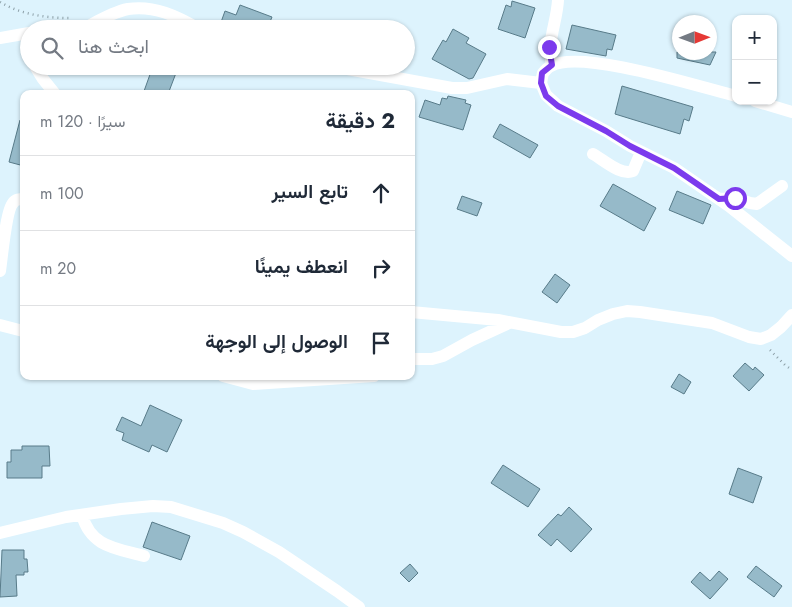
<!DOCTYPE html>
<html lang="ar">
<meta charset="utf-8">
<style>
:root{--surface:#fff;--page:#f6f6f7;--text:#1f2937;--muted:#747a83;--line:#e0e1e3}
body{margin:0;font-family:Jost,Vazirmatn,sans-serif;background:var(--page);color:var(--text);direction:rtl}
.controls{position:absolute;right:15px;top:15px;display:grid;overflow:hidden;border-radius:10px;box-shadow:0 1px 4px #0004}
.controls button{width:45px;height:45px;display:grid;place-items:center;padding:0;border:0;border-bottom:1px solid var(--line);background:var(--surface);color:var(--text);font:25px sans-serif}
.compass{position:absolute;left:672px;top:15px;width:45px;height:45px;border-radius:50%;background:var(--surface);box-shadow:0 1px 4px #0004;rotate:89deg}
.stop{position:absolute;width:15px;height:15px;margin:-11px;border:4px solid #7c3aed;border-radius:50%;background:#fff}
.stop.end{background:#7c3aed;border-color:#fff;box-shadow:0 1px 5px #0008}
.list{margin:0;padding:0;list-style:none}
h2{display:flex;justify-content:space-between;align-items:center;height:65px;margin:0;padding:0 20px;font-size:21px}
h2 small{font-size:16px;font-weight:400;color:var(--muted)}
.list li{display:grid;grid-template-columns:32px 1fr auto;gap:15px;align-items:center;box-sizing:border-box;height:75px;padding:0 20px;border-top:1px solid var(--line)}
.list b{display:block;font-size:19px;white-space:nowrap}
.list em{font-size:16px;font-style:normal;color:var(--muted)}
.icon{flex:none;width:28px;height:28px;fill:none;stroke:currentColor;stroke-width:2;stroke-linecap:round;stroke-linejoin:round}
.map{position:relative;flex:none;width:792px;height:607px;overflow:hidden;direction:ltr}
.search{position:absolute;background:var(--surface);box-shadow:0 1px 4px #0004;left:20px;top:20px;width:395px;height:55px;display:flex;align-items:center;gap:12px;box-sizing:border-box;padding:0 18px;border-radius:28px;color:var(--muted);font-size:19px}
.panel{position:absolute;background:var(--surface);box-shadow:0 1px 4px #0004;left:20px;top:90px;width:395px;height:290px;border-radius:10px;direction:rtl}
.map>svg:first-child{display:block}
.building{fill:#96bac9;stroke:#587b89}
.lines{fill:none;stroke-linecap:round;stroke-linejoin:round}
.path{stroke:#8da0a8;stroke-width:2.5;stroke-dasharray:1 4;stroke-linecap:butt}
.street{stroke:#fff;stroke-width:12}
.route{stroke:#7c3aed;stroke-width:6}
</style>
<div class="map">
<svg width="792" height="607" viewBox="0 0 792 607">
<rect width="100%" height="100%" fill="#ddf3fd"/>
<!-- building -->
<path class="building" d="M 512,1 L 535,8 L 525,38 L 498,29 L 506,5 L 511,7 Z
M 240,5 L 272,17 L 267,29 L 230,29 L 220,25 L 225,11 L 236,15 Z
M 572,25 L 616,35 L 612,50 L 607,49 L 606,56 L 566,49 Z
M 453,29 L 469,38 L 466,43 L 486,54 L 473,78 L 469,79 L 432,59 L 443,40 L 446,42 Z
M 677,52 L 716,52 L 710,65 L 677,58 Z
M 153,66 L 176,73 L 168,94 L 143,94 Z
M 622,86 L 693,107 L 689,121 L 684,119 L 680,134 L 615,114 Z
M 448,96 L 466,100 L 465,103 L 471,105 L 463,130 L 419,117 L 425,100 L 440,105 L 442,98 L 447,99 Z
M 20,120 L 24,120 L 24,166 L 9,162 Z
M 500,124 L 538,145 L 530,158 L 493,137 Z
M 613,184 L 656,208 L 644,231 L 600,206 Z
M 677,191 L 711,205 L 703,224 L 669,210 Z
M 462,196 L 482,203 L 477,216 L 457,209 Z
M 555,274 L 570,285 L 557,303 L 542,292 Z
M 745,363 L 753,370 L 755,367 L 764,375 L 749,391 L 733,376 Z
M 679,374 L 691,382 L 684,394 L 671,387 Z
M 150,405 L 182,420 L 167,452 L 152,445 L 149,452 L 122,440 L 124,433 L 116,430 L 122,417 L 141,426 Z
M 22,446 L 49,446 L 50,466 L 42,466 L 42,478 L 7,478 L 7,462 L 11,462 L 11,450 L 22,450 Z
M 503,465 L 540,489 L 528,507 L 491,483 Z
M 738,468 L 762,477 L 753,503 L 729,494 Z
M 569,507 L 592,529 L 571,552 L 557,539 L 551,546 L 538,535 L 558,514 L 561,516 Z
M 152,522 L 190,536 L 181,560 L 143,547 Z
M 2,550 L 24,550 L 24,559 L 27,559 L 28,572 L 24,572 L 24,575 L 16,575 L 17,596 L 0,597 Z
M 410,564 L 418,573 L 409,582 L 400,573 Z
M 756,566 L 782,586 L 774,597 L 747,577 Z
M 719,571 L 728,579 L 710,599 L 691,582 L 700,572 L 710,581 Z"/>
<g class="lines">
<!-- path -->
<path class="path" d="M 0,2 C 20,14 45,18 69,18
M 770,350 L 785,365 L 792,370"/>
<!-- street -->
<path class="street" d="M 77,29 L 85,28 C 98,21 113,12 128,9 C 154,5 177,16 199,29
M 0,38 L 29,33
M 29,43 L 29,51
M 552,65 C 546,43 557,22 558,0
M 35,66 L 43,79 L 55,94
M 331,66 L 452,88 L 467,88 L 507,79 L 541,83
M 736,96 C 700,87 581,49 551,66 C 548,67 545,71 543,73 L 541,83 L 546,95 L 558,106 L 606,131 L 630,146 L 674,168 L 729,206 L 792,256
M 755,101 L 792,112
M 593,154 C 604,160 621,176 633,171 L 641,152
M 719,199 L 735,198 L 750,203 L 757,204 L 782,186
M 0,271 C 2,258 6,210 13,203 C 15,199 20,199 24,199
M 411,312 L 498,320 L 561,332 L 573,332 L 585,328 L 598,320 L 613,314 L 627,311 L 640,312 L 712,323 L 749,337 L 761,339 L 771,335 L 781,327 L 792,315
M 0,325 L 23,331
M 411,359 L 432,359 L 443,356 L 472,340 L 509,323
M 223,376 L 253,384 L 374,376
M 82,515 C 91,547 115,548 144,556
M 0,533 L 66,517 L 121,509 L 153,506 L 171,507 L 223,523 L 243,532 L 279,552 L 337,591 L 359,607"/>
</g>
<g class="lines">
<!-- route -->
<path class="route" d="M 549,47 L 552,65 L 542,73 L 541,83 L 546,96 L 558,106 L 606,131 L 630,146 L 674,168 L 719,199 L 735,198"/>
</g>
</svg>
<div class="controls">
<button>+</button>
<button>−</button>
</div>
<svg class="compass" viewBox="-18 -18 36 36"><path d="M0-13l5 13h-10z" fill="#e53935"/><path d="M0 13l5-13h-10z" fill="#747a83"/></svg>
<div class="stop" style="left:735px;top:198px"></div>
<div class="stop end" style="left:549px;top:47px"></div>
<div class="search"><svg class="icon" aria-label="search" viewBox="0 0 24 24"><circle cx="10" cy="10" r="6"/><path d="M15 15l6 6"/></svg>ابحث هنا</div>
<section class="panel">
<h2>2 دقيقة<small>سيرًا · 120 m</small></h2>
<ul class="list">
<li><svg class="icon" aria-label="ahead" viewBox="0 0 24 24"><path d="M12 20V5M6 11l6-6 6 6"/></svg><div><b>تابع السير</b></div><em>100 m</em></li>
<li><svg class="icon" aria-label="right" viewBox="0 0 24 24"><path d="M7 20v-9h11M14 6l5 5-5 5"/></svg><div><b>انعطف يمينًا</b></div><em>20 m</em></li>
<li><svg class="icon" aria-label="arrive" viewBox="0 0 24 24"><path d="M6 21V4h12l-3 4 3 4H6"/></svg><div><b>الوصول إلى الوجهة</b></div></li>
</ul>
</section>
</div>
